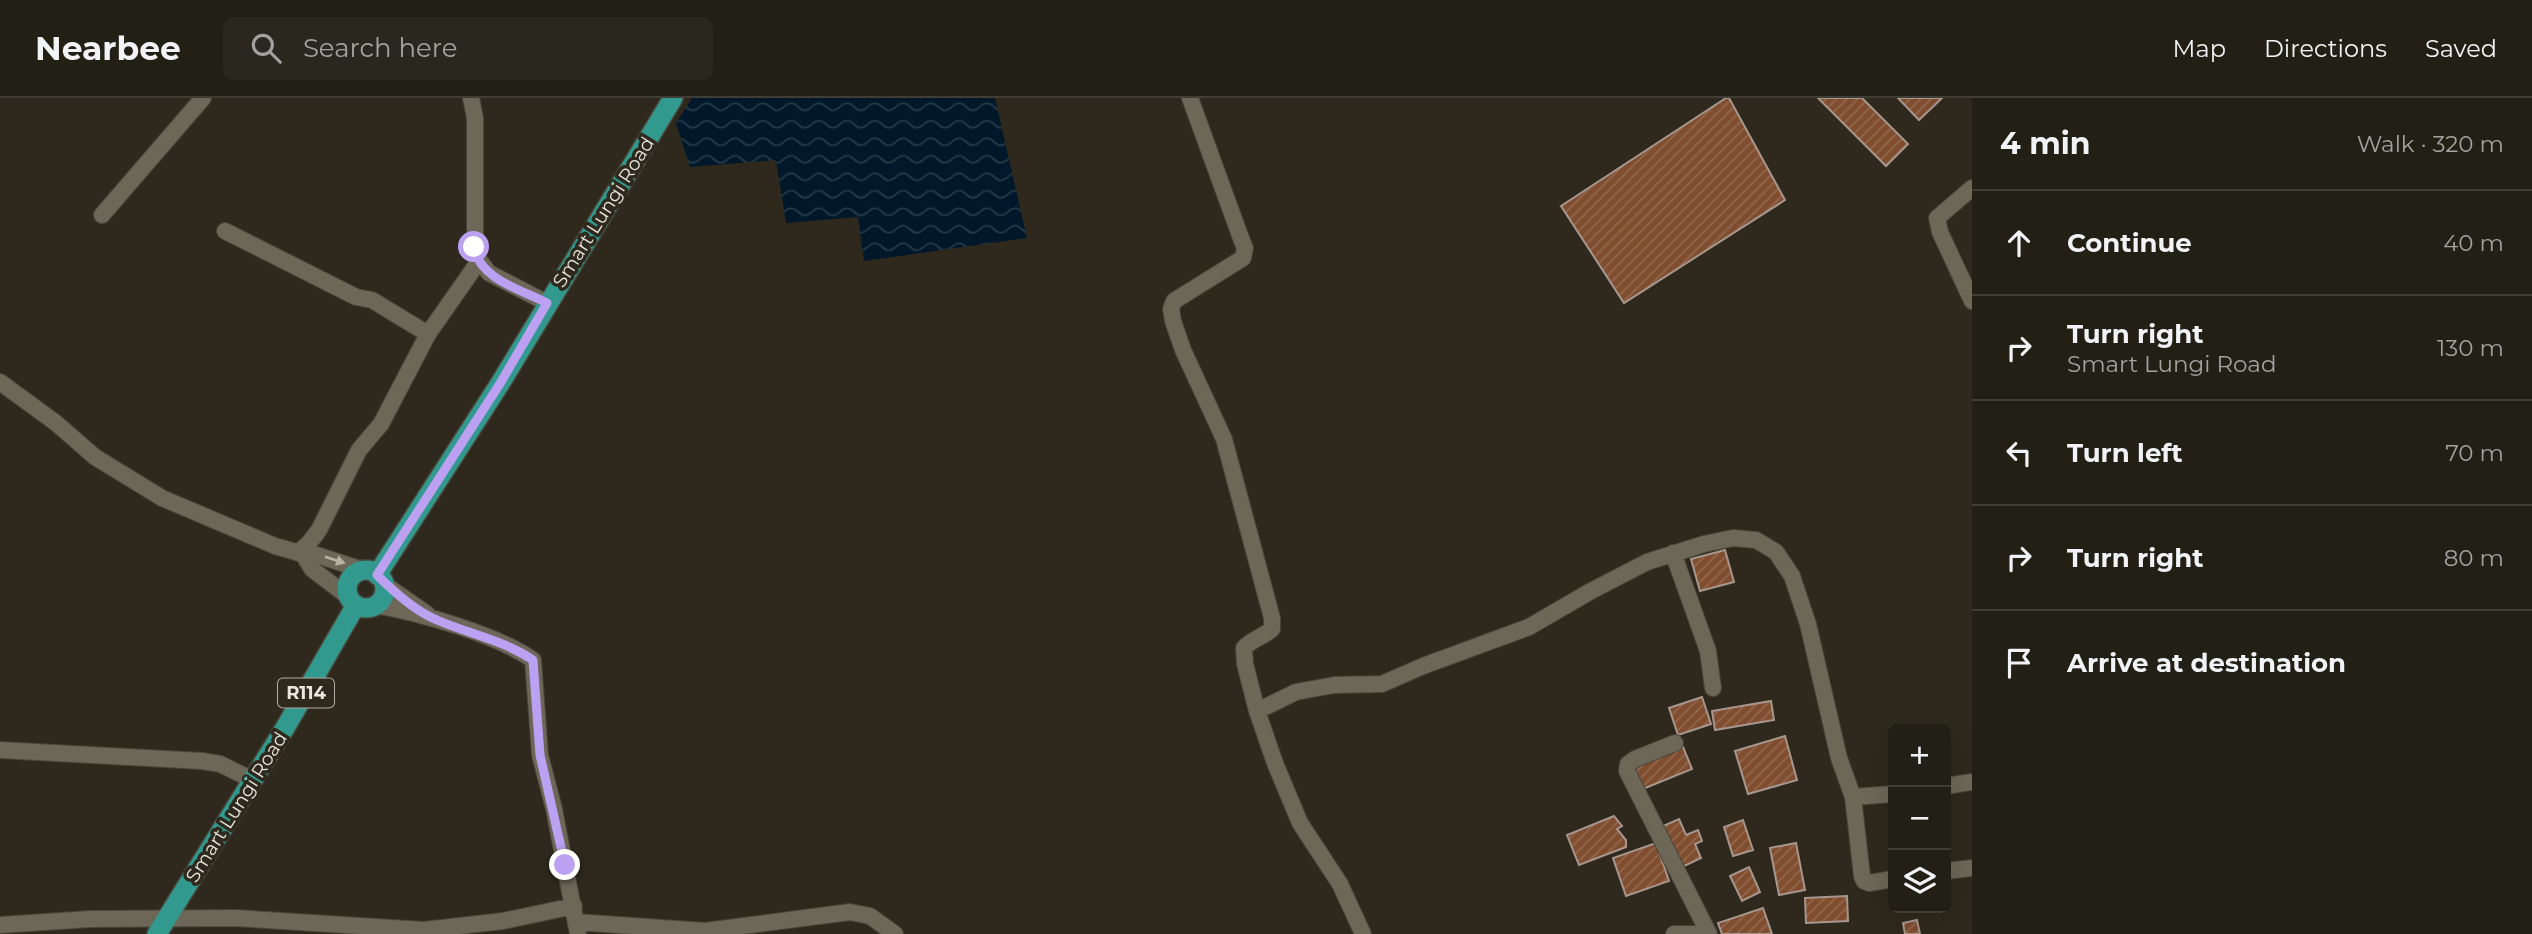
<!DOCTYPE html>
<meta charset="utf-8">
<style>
:root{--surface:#221f15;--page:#2a271e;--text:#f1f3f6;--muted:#a2a2a0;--line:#3f3d34}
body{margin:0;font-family:Montserrat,sans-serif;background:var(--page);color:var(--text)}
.controls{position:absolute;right:21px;bottom:21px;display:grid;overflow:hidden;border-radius:10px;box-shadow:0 7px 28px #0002}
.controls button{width:63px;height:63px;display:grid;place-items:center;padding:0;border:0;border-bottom:2px solid var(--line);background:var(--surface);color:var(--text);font:35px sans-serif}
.stop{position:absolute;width:21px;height:21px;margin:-16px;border:5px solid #bca0f2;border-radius:50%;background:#fff}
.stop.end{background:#bca0f2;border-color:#fff;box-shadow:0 2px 7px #0008}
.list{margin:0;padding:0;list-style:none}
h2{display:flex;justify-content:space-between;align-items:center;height:91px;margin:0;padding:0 28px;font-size:30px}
h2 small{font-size:23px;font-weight:400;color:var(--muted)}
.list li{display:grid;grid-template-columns:46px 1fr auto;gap:21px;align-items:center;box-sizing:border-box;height:105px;padding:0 28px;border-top:2px solid var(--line)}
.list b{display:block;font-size:26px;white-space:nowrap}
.list p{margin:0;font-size:23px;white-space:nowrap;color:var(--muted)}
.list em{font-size:23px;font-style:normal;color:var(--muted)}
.icon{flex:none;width:38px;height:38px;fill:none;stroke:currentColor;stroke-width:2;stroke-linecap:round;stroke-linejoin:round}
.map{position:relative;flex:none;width:1972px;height:836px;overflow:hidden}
header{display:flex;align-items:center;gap:42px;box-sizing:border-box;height:98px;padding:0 35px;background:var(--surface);border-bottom:2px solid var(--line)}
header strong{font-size:33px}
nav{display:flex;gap:38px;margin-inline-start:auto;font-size:24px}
.search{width:490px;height:63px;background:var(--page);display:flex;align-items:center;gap:18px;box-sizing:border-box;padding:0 24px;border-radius:10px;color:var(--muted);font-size:26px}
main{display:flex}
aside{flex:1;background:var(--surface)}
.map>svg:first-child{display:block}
.water{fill:url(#water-waves)}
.building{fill:url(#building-hatch);stroke:#a7968d;stroke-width:2}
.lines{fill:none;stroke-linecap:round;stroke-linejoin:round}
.minor-casing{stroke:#49453a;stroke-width:18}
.primary-casing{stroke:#49453a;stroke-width:22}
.minor{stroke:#6c6757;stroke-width:16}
.primary{stroke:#32998e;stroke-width:19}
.oneway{fill:#b7b3a8}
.route{stroke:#bca0f2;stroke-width:9}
.labels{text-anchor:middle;stroke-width:7;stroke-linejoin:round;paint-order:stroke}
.shield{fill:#2e291c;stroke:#b1ada4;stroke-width:2}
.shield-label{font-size:18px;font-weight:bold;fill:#e9e6de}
.street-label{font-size:19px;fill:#e9e6de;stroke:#2e291c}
</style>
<header>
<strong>Nearbee</strong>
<div class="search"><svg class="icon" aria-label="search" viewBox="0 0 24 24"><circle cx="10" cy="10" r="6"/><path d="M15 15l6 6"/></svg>Search here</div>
<nav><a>Map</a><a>Directions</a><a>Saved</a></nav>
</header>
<main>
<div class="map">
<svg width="1972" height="836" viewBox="0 0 1972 836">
<defs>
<pattern id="water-waves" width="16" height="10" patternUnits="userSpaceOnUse" patternTransform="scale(1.75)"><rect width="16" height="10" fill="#001829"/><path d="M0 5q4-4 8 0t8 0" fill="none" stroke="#253a48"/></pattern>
<pattern id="building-hatch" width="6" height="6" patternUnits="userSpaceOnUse" patternTransform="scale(1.75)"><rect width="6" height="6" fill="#804d2f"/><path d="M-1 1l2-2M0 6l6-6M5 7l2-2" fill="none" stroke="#92674d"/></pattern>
</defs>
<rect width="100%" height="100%" fill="#2e291c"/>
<!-- water -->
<path class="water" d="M 692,0 L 995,0 L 1027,140 L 864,163 L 858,119 L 786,125 L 776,62 L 690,69 L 676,25 Z"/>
<!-- building -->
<path class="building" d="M 1726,0 L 1729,0 L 1785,102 L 1624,205 L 1561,108 Z
M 1818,0 L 1862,0 L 1908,46 L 1886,68 Z
M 1898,0 L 1942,0 L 1919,22 Z
M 1725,452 L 1734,484 L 1700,493 L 1691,461 Z
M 1702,599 L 1711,626 L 1678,637 L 1669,610 Z
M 1771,603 L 1774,622 L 1715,632 L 1712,613 Z
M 1785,638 L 1797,682 L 1748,696 L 1735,653 Z
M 1683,649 L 1692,671 L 1643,691 L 1634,669 Z
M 1614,718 L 1622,728 L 1617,731 L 1626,742 L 1626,749 L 1579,767 L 1567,737 Z
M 1679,721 L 1686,737 L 1698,732 L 1702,743 L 1695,746 L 1701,760 L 1680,770 L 1661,729 Z
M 1743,722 L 1753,752 L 1733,758 L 1724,729 Z
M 1656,745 L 1669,783 L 1626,798 L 1613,760 Z
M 1796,745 L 1805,792 L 1779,797 L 1770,750 Z
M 1749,769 L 1760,794 L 1742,803 L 1730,778 Z
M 1847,798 L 1848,823 L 1806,825 L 1805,800 Z
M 1763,810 L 1772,836 L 1722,836 L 1718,825 Z
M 1917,822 L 1920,836 L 1905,836 L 1903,825 Z"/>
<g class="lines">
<defs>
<path id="minor" d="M 471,0 L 475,20 L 475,157 L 489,175 L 547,205
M 1190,0 L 1242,143 L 1245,150 L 1243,160 L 1174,203 L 1171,211 L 1173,223 L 1183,252 L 1224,341 L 1272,520 L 1272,531 C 1263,539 1252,541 1244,550 L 1245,566 L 1257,613 L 1275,665 L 1300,725 L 1340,786 L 1363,836
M 1972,90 L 1937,120 L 1940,134 L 1972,203
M 102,117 L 203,0
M 225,133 L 356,199 L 372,202 L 428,236
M 0,284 L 56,325 L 95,359 L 162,400 L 275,448 L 303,456 L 317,457 L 366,473
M 298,455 L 309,445 L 319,432 L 359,352 L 381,326 L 428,236 L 479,163
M 1673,455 L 1708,553 L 1713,590
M 303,456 L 312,471 L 350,500
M 384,486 L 427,516
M 375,507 C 418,514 498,537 533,562 L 540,657 L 554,711 L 578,836
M 1257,613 L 1296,594 L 1334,587 L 1382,586 L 1423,568 L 1529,529 L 1591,493 L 1647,464 L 1704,446 L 1733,440 L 1756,442 L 1776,454 L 1792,478 L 1808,526 L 1839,660 L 1853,699 L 1862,778 L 1864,783 L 1869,785 L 1893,781
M 1675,645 L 1635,661 L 1628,666 L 1627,673 L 1709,836
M 0,652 L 202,663 L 220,666 L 253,682
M 1946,688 L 1972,684
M 1853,699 L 1893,696
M 1946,773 L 1972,770
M 576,824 L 705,833 L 850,814 L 870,818 L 895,836
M 0,827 L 90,821 L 235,820 L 424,832 L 503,823 L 574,808
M 1674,836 L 1700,836"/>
<path id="primary" d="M347 491a19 19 0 1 1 38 0a19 19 0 1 1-38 0Z
M 377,477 L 501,284 L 673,0
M 157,836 L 285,630 L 356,507"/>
</defs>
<!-- minor casing -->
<use href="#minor" class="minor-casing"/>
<!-- primary casing -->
<use href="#primary" class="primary-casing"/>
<!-- minor -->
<use href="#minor" class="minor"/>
<!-- primary -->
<use href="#primary" class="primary"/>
</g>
<!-- one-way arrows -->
<defs><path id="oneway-solid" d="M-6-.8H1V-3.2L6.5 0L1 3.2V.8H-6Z" transform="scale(1.75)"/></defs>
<use class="oneway" href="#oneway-solid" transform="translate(335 462) rotate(18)"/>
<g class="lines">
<!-- route -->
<path class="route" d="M 474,149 C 479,181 522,192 547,205 L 501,284 L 377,477 C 392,492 417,514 437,522 C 469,536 503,542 533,562 L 540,657 L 565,767"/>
</g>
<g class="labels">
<!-- shield labels -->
<rect class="shield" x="278" y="580.5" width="56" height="29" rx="5"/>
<g class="shield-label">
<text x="306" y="601">R114</text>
</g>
<!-- street labels -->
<g class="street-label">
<text transform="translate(603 114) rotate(-58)" y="7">Smart Lungi Road</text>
<text transform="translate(236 709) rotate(-58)" y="7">Smart Lungi Road</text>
</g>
</g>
</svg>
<div class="controls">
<button>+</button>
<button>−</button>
<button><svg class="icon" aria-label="layers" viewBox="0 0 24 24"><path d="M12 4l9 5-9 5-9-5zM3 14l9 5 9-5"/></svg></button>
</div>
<div class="stop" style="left:474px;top:149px"></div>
<div class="stop end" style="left:565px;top:767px"></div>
</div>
<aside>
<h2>4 min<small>Walk · 320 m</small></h2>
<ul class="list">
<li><svg class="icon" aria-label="ahead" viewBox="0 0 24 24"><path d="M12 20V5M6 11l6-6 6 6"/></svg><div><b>Continue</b></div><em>40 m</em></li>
<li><svg class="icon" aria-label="right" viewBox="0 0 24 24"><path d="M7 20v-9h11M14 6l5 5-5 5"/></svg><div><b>Turn right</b><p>Smart Lungi Road</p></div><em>130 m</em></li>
<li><svg class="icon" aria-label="left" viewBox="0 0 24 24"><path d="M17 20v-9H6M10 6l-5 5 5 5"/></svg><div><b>Turn left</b></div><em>70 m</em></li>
<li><svg class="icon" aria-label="right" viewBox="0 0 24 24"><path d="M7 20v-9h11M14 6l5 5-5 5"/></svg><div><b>Turn right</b></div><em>80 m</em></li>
<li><svg class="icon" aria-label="arrive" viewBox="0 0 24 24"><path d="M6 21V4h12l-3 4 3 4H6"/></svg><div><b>Arrive at destination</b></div></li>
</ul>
</aside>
</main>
